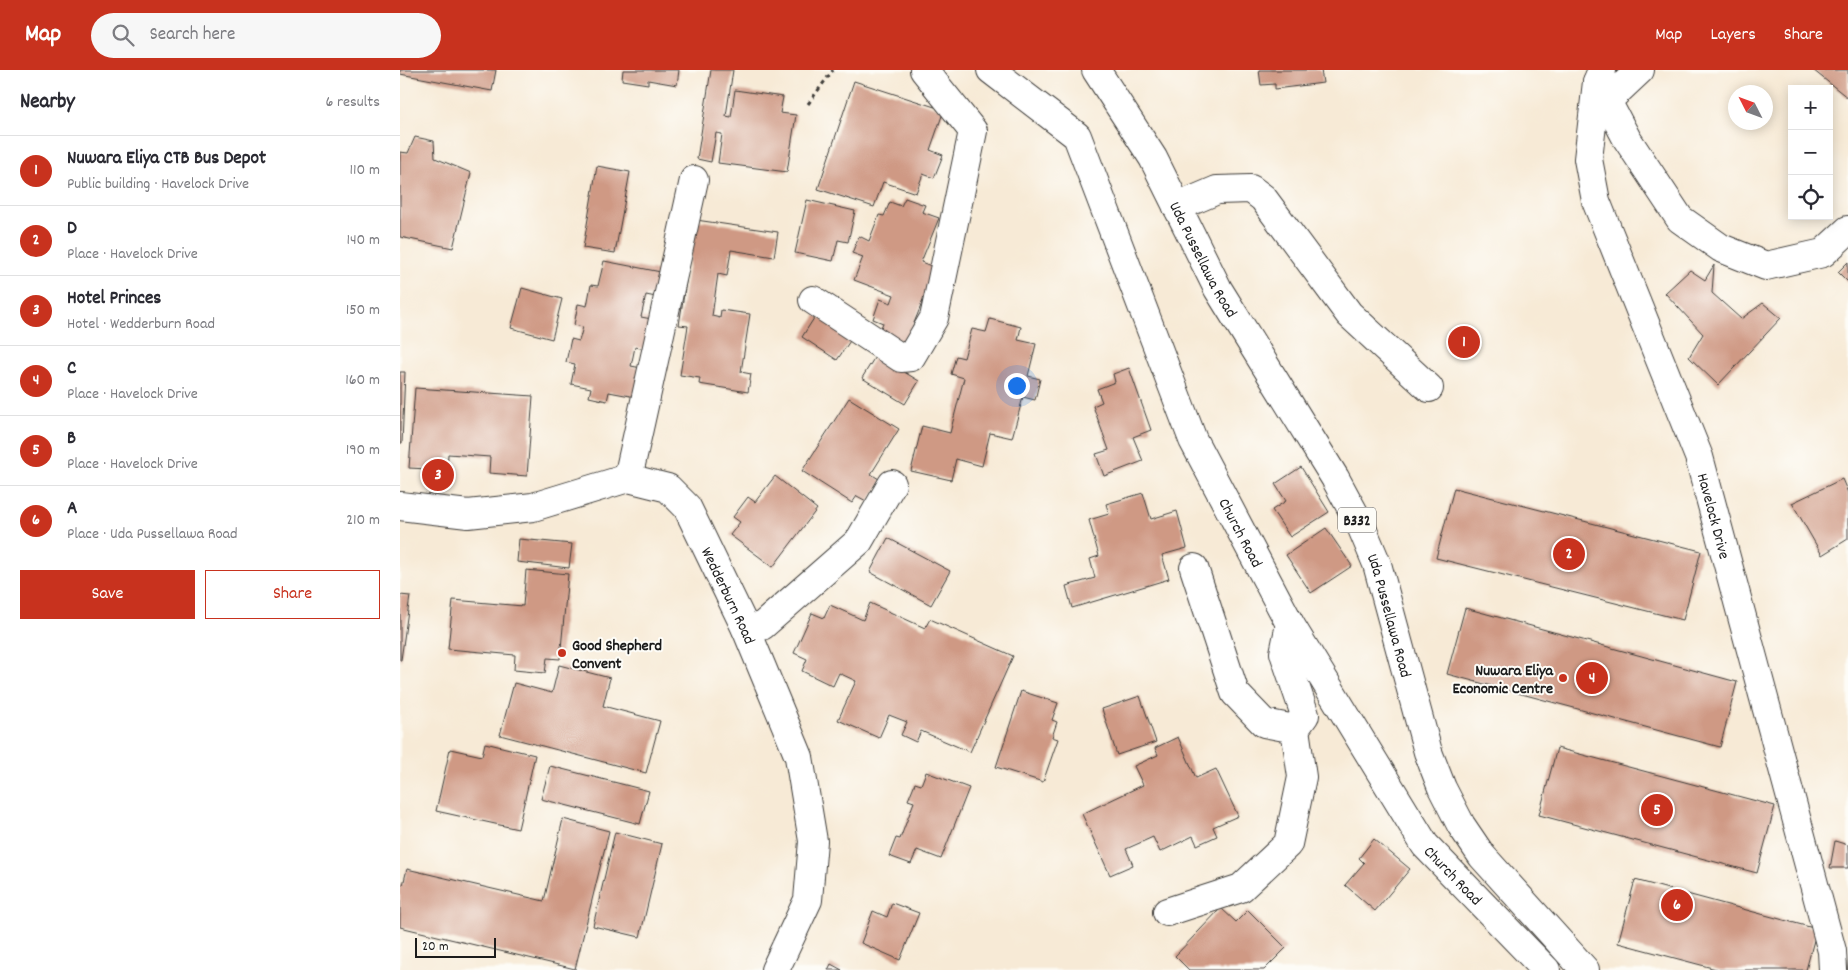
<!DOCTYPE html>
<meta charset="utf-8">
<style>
:root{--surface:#fff;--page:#f7f7f7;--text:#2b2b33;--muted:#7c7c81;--line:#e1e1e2;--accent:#c8321e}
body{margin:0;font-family:Dekko,sans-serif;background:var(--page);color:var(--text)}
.controls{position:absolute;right:15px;top:15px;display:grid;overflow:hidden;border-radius:0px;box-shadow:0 2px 12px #0003}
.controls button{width:45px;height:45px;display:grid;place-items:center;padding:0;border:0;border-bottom:1px solid var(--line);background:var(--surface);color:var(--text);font:25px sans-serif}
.compass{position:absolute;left:1328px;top:15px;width:45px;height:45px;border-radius:50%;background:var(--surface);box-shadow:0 2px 12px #0003;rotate:312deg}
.scale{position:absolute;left:15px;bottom:12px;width:81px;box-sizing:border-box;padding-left:5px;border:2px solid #1c1c1c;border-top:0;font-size:14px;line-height:18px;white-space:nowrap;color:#1c1c1c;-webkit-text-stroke:4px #fdfcf7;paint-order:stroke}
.you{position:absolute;left:616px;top:315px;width:18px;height:18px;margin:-12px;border:4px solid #fff;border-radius:50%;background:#1a73e8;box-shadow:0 0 0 8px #1a73e833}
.badge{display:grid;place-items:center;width:32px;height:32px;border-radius:50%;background:var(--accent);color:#fff;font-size:16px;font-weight:700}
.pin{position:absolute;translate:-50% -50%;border:2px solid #fff;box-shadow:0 1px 5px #0006}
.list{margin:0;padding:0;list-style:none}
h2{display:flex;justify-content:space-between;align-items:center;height:65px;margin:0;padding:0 20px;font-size:21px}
h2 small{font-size:16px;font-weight:400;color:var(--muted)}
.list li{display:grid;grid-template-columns:32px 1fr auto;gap:15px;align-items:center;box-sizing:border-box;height:70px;padding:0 20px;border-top:1px solid var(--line)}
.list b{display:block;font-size:19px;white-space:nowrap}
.list p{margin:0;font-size:16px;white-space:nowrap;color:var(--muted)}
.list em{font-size:16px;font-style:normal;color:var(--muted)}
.actions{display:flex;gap:10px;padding:15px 20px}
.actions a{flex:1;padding:11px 0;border:1px solid var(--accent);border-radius:0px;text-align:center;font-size:18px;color:var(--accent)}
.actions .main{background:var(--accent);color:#fff}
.icon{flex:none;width:28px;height:28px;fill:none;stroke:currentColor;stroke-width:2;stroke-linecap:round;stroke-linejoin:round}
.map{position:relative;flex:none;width:1448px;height:900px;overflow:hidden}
header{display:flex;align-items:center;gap:30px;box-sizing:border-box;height:70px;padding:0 25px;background:var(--accent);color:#fff}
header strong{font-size:24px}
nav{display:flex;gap:28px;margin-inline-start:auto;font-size:18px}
.search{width:350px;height:45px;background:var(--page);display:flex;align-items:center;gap:12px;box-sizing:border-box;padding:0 18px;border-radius:28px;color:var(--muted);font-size:19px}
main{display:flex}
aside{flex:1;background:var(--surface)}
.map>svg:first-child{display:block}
.building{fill:#cf9984}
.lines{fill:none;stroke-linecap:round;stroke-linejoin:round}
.minor-casing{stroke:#3d3b38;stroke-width:30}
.major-casing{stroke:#3d3b38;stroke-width:30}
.path{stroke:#3d3b38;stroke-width:3;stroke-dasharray:4 4;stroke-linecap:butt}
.minor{stroke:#fff;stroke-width:28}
.major{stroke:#fff;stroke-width:28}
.poi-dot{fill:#c8321e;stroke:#fdfcf7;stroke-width:2}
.labels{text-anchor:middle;stroke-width:4;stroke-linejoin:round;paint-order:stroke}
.shield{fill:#fdfcf7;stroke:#605f5e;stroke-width:1}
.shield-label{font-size:15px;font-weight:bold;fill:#1c1c1c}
.street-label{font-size:16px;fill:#1c1c1c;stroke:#fdfcf7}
.poi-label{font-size:16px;font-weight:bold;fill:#1c1c1c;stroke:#fdfcf7;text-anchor:start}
</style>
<header>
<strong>Map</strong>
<div class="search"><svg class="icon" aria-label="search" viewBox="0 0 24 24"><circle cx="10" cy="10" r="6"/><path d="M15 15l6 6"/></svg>Search here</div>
<nav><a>Map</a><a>Layers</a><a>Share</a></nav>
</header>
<main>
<aside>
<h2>Nearby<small>6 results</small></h2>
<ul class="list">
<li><span class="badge">1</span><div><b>Nuwara Eliya CTB Bus Depot</b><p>Public building · Havelock Drive</p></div><em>110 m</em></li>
<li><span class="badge">2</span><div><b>D</b><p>Place · Havelock Drive</p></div><em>140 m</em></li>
<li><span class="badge">3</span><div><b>Hotel Princes</b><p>Hotel · Wedderburn Road</p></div><em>150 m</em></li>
<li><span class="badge">4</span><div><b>C</b><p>Place · Havelock Drive</p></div><em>160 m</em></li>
<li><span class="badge">5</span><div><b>B</b><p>Place · Havelock Drive</p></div><em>190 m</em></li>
<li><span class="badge">6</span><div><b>A</b><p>Place · Uda Pussellawa Road</p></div><em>210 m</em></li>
</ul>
<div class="actions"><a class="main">Save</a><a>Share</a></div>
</aside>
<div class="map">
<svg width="1448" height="900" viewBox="0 0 1448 900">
<rect width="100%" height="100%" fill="#fdfcf7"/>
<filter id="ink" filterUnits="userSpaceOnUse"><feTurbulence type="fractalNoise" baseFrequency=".02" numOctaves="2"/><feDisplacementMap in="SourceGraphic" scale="10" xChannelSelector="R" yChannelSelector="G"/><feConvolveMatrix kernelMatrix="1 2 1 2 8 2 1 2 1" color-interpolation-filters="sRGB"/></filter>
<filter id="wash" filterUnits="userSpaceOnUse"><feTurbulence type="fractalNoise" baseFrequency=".0096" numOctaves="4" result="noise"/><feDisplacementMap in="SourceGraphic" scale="20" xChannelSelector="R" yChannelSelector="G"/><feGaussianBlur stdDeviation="1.12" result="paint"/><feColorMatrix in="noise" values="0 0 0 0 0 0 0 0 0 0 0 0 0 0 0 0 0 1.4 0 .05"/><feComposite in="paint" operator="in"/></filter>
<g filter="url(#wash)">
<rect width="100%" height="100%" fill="#f7ead6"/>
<g id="blocks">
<!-- building -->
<path class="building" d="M 0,0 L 96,0 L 92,21 L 0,4 Z
M 223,0 L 279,0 L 277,15 L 248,10 L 248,14 L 222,10 Z
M 311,0 L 333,0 L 326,46 L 331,47 L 335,20 L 383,27 L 380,43 L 396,45 L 387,102 L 318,93 L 322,64 L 316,63 L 311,92 L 297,89 Z
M 859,0 L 921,0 L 923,13 L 875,19 L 875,14 L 861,15 Z
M 1413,0 L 1448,0 L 1448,28 Z
M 454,11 L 544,40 L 530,80 L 543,85 L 534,108 L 523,104 L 516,123 L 483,112 L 474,137 L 418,119 Z
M 15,67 L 34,71 L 35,88 L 71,103 L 53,178 L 0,167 L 0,82 L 8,83 Z
M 197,96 L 230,102 L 215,183 L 183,178 Z
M 505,128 L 525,135 L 522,142 L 539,148 L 521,192 L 536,198 L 506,273 L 479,262 L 483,253 L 473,249 L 480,229 L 491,233 L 494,225 L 454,210 L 463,187 L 452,183 L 459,166 L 469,171 L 479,145 L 484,146 L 490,132 L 501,136 Z
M 407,130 L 455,141 L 448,172 L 438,170 L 433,191 L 395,183 Z
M 296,150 L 378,162 L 374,187 L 331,180 L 327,206 L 318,204 L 312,246 L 320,248 L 321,240 L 350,244 L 341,302 L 351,304 L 348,322 L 299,314 L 300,308 L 280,305 L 288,256 L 279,255 Z
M 204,191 L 261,202 L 256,227 L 246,225 L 241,247 L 257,250 L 251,280 L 235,277 L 231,296 L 247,299 L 241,328 L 209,322 L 207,331 L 189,327 L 191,318 L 171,314 L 175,294 L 166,292 L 171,269 L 179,271 L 183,257 L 174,255 L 178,234 L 187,236 L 191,215 L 198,216 Z
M 1448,192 L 1448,212 L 1438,202 Z
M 1314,195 L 1312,223 L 1341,249 L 1363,233 L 1381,248 L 1318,315 L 1289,287 L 1303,264 L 1265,223 L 1290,200 L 1305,210 Z
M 122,218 L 162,229 L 152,269 L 111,258 Z
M 416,245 L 452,268 L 437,290 L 402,267 Z
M 590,249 L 621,257 L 618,270 L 636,274 L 628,306 L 640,309 L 635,330 L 623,327 L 612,368 L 590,363 L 582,396 L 556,389 L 551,410 L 511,401 L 522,356 L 550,363 L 564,308 L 551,304 L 556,286 L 564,288 L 572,259 L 586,262 Z
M 476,285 L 519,311 L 505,334 L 462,308 Z
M 729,298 L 751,360 L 733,367 L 743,391 L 704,406 L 696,384 L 709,380 L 693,336 L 702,332 L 697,319 L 715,312 L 713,304 Z
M 0,302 L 5,302 L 2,373 L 0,373 Z
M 15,318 L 133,326 L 127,406 L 89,403 L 90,387 L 48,384 L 47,400 L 9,398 Z
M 449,328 L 499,359 L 471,404 L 482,411 L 468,432 L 457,426 L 452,433 L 402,401 Z
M 901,397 L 929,442 L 890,467 L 872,440 L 886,431 L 875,414 Z
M 375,406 L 417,439 L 373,497 L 330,465 L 340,452 L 333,447 L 348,427 L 355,432 Z
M 1442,409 L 1448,423 L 1448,469 L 1422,485 L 1392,433 Z
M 1054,418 L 1301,481 L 1283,550 L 1036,488 Z
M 743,423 L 751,449 L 777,441 L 787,478 L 762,485 L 769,509 L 672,538 L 666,516 L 695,508 L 690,489 L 699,486 L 689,450 L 709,444 L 706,434 Z
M 926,458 L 952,496 L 911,523 L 886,485 Z
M 488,468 L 550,501 L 531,535 L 470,502 Z
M 119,469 L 172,474 L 169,498 L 117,492 Z
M 126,500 L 168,504 L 160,589 L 147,588 L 145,603 L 114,600 L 115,585 L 48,579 L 53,530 L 123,536 Z
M 0,525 L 10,526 L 1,590 L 0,590 Z
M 470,533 L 525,558 L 530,549 L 613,586 L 570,682 L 521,661 L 516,672 L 501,665 L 507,652 L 489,645 L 479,668 L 438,650 L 456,611 L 439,603 L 433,616 L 402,601 L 407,589 L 394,583 L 412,543 L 424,548 L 430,535 L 463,550 Z
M 1065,538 L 1337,612 L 1320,677 L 1047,604 Z
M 159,595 L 210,608 L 203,636 L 260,651 L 246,703 L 100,665 L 114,613 L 152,623 Z
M 621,621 L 658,633 L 652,650 L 657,652 L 652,667 L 658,669 L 643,712 L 596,697 Z
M 740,626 L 756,672 L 717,685 L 702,639 Z
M 778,667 L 796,708 L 816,699 L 838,746 L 813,757 L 817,766 L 797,775 L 793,766 L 760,782 L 753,767 L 726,779 L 733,795 L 710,805 L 682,744 L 743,715 L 734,696 L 758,685 L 755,678 Z
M 85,673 L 135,685 L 118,759 L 36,741 L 50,679 L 82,686 Z
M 1157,678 L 1375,736 L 1357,803 L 1139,745 Z
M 150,696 L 249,721 L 240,754 L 141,729 Z
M 526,702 L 569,718 L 541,789 L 517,780 L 511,794 L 489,786 L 496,768 L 500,769 L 514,732 L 508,730 L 515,713 L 521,715 Z
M 163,749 L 209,761 L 175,899 L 0,857 L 0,814 L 3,815 L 7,799 L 144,831 Z
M 215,762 L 262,774 L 240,867 L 193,856 Z
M 974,769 L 1010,799 L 975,841 L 945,815 L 964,793 L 959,788 Z
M 1435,771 L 1448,775 L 1448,798 L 1430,798 Z
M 1235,810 L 1417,859 L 1406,900 L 1320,900 L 1218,873 Z
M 492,833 L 519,843 L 500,890 L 461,873 L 473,841 L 487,847 Z
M 821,838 L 836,852 L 848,840 L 886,878 L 864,900 L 789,900 L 775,886 Z
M 431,894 L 442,900 L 428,900 Z"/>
</g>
</g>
<g filter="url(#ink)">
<use href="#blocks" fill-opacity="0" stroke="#3d3b38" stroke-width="1"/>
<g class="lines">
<defs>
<g id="minor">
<path id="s1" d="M 591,0 L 677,66 L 793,370 L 890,554 L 1025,775 L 1146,900"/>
<path id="s2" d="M 1202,0 L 1197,12 L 1188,89 L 1196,131 L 1299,387 L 1432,881 L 1433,900"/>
<path d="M 1197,12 L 1227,69 L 1280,149 L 1321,178 L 1366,196 L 1423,183 L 1448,160"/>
<path d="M 1207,31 L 1240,0"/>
<path d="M 777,137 L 817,120 L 851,119 L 863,128 L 949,244 L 1029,318"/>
<path d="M 413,230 L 501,288 L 511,287 L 534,248 L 573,61 L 524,0"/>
<path d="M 228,408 L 294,110"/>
<path id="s3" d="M 0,436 L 68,444 L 133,437 L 228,408 L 268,418 L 287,437 L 346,559 L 399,687 L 413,771 L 408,830 L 375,900"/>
<path d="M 794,498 L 835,623 L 864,653 L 895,659 L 905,645 L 884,583 L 890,554"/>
<path d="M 346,559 L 362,556 L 459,471 L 492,414"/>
<path d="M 767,842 L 841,818 L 888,774 L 902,707 L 895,659"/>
</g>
<g id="major">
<path id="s4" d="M 696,0 L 753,88 L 818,219 L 935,408 L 961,456 L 977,494 L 1028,682 L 1042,718 L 1061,755 L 1082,786 L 1185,900"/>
</g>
</defs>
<!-- minor casing -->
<use href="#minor" class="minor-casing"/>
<!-- major casing -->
<use href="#major" class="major-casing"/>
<!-- path -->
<path class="path" d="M 408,34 L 433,0"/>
<!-- minor -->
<use href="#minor" class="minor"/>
<!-- major -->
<use href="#major" class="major"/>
</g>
</g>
<!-- markers -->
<g class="poi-dot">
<circle cx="162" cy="583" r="5"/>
<circle cx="1163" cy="608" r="5"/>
</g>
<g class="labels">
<!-- shield labels -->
<rect class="shield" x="938" y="437.5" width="38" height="25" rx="4"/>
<g class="shield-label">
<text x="957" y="455">B332</text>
</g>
<!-- street labels -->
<g class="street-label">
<text dy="6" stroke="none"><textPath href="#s4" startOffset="218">Uda Pussellawa Road</textPath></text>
<text dy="6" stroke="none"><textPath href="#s2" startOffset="470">Havelock Drive</textPath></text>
<text dy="6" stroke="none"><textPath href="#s1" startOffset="538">Church Road</textPath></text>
<text dy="6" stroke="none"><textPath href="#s3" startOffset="399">Wedderburn Road</textPath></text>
<text dy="6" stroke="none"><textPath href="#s4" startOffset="622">Uda Pussellawa Road</textPath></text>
<text dy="6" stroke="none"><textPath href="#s1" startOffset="942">Church Road</textPath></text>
</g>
<!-- poi labels -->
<g class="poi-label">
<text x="172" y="580">Good Shepherd<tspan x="172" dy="18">Convent</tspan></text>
<text x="1153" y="605" text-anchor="end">Nuwara Eliya<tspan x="1153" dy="18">Economic Centre</tspan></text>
</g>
</g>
</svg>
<div class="controls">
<button>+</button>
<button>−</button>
<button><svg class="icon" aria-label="locate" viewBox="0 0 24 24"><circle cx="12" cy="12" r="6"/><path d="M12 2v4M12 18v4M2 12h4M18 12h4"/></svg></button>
</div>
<svg class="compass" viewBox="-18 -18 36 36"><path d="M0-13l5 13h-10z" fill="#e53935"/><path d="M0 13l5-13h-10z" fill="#7c7c81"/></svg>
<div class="scale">20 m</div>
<div class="you"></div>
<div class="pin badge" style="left:1064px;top:272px">1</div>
<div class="pin badge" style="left:1169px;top:484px">2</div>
<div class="pin badge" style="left:38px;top:405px">3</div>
<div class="pin badge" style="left:1192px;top:608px">4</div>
<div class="pin badge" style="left:1257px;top:740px">5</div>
<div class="pin badge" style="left:1277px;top:835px">6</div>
</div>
</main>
